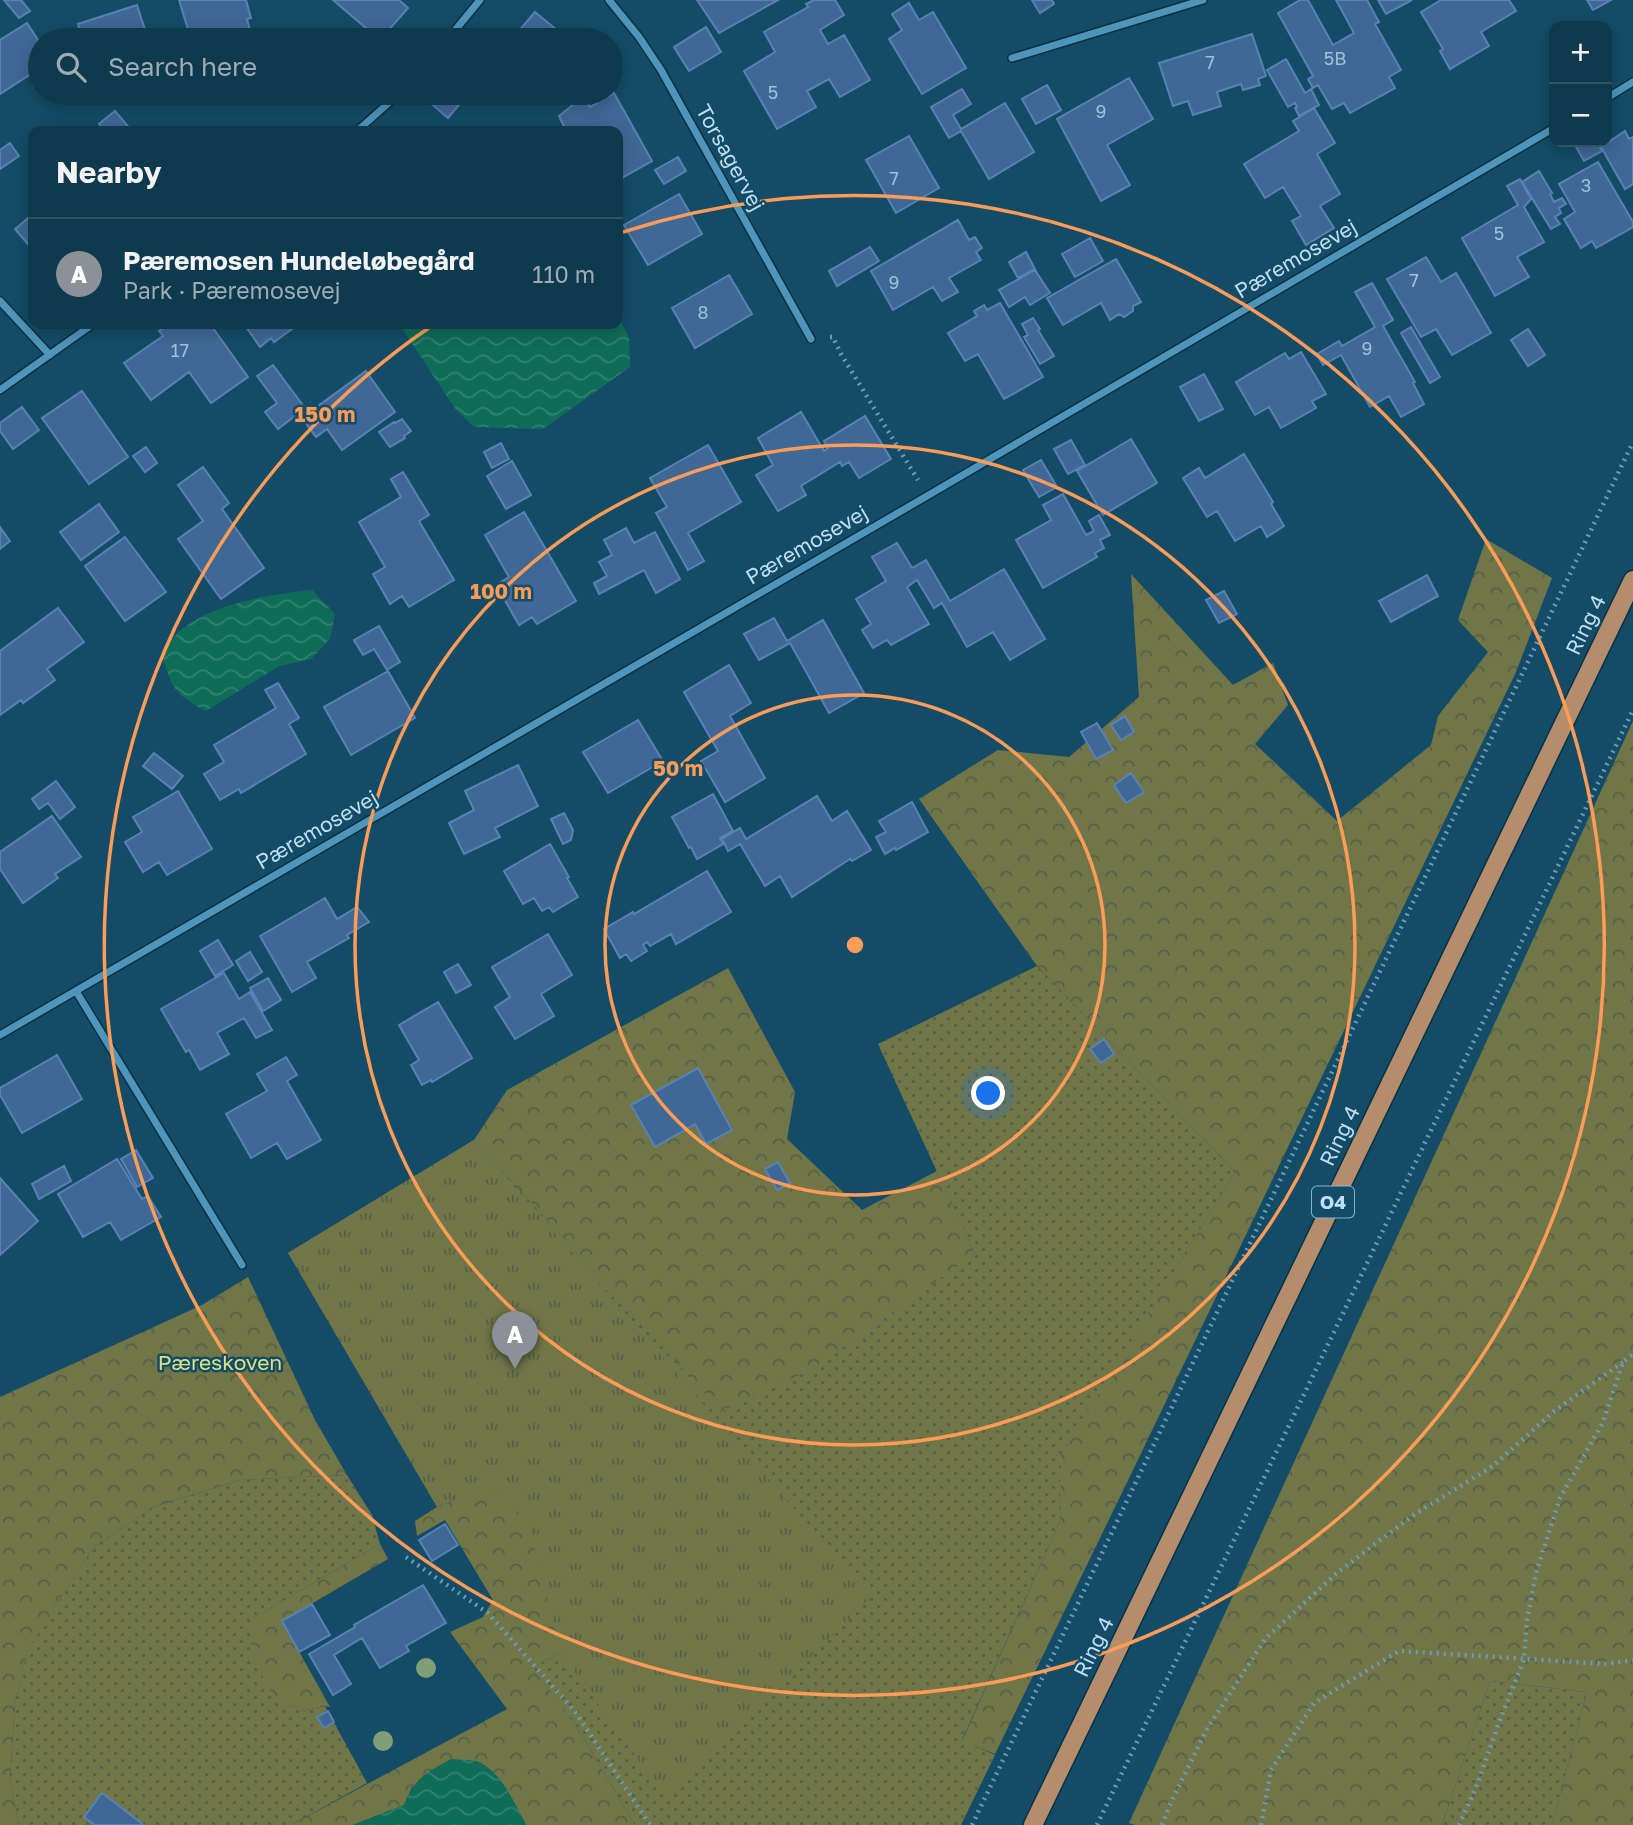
<!DOCTYPE html>
<meta charset="utf-8">
<style>
:root{--surface:#0f394d;--page:#184054;--text:#f1f3f6;--muted:#9bacb6;--line:#2f5365;--accent:#8c9099}
body{margin:0;font-family:"Golos Text",sans-serif;background:var(--page);color:var(--text)}
.controls{position:absolute;right:21px;top:21px;display:grid;overflow:hidden;border-radius:14px;box-shadow:0 4px 18px #0003}
.controls button{width:63px;height:63px;display:grid;place-items:center;padding:0;border:0;border-bottom:2px solid var(--line);background:var(--surface);color:var(--text);font:35px sans-serif}
.you{position:absolute;left:989px;top:1094px;width:24px;height:24px;margin:-18px;border:5px solid #fff;border-radius:50%;background:#1a73e8;box-shadow:0 0 0 10px #1a73e833}
.badge{display:grid;place-items:center;width:46px;height:46px;border-radius:50%;background:var(--accent);color:#fff;font-size:23px;font-weight:700}
.pin{position:absolute;translate:-50% -58px;filter:drop-shadow(0 2px 4px #0008)}
.pin::after{content:'';position:absolute;top:37px;width:24px;height:21px;background:inherit;clip-path:polygon(0 0,100% 0,50% 100%)}
.list{margin:0;padding:0;list-style:none}
h2{display:flex;justify-content:space-between;align-items:center;height:91px;margin:0;padding:0 28px;font-size:30px}
h2 small{font-size:23px;font-weight:400;color:var(--muted)}
.list li{display:grid;grid-template-columns:46px 1fr auto;gap:21px;align-items:center;box-sizing:border-box;height:112px;padding:0 28px;border-top:2px solid var(--line)}
.list b{display:block;font-size:26px;white-space:nowrap}
.list p{margin:0;font-size:23px;white-space:nowrap;color:var(--muted)}
.list em{font-size:23px;font-style:normal;color:var(--muted)}
.icon{flex:none;width:38px;height:38px;fill:none;stroke:currentColor;stroke-width:2;stroke-linecap:round;stroke-linejoin:round}
.map{position:relative;flex:none;width:1633px;height:1825px;overflow:hidden}
.search{position:absolute;background:var(--surface);box-shadow:0 4px 18px #0003;left:28px;top:28px;width:595px;height:77px;display:flex;align-items:center;gap:18px;box-sizing:border-box;padding:0 24px;border-radius:38px;color:var(--muted);font-size:26px}
.panel{position:absolute;background:var(--surface);box-shadow:0 4px 18px #0003;left:28px;top:126px;width:595px;height:203px;border-radius:14px}
.map>svg:first-child{display:block}
.grass{fill:url(#grass-dots)}
.forest{fill:url(#forest-crowns)}
.park{fill:url(#park-tufts)}
.water{fill:url(#water-waves)}
.building{fill:#406896;stroke:#5882b3;stroke-width:2}
.lines{fill:none;stroke-linecap:round;stroke-linejoin:round}
.street-casing{stroke:#0a3143;stroke-width:10}
.primary-casing{stroke:#0a3143;stroke-width:21}
.path{stroke:#6f9bb2;stroke-width:4.5;stroke-dasharray:2 5;stroke-linecap:butt}
.street{stroke:#4f95ba;stroke-width:7}
.primary{stroke:#b48e6c;stroke-width:18}
.tree{fill:#809e78}
.ring{fill:none;stroke:#fe9c58;stroke-width:3.5}
.labels{text-anchor:middle;stroke-width:5;stroke-linejoin:round;paint-order:stroke}
.number-label{font-size:18px;fill:#9ec1dc}
.shield{fill:#144c67;stroke:#8ab3c9;stroke-width:2}
.shield-label{font-size:19px;font-weight:bold;fill:#bddff3}
.street-label{font-size:21px;fill:#bddff3;stroke:#144c67}
.park-label{font-size:21px;fill:#d9e285;stroke:#144c67}
.centre{fill:#fe9c58;stroke:#144c67;stroke-width:3.5}
.ring-label{font-size:21px;text-anchor:middle;font-weight:bold;fill:#fe9c58;stroke:#144c67;stroke-width:5;stroke-linejoin:round;paint-order:stroke}
</style>
<div class="map">
<svg width="1633" height="1825" viewBox="0 0 1633 1825">
<defs>
<pattern id="grass-dots" width="8" height="8" patternUnits="userSpaceOnUse" patternTransform="scale(1.75)"><rect width="8" height="8" fill="#717648"/><path d="M2 2h.1M6 6h.1" fill="none" stroke="#585f48" stroke-width="1.8" stroke-linecap="round"/></pattern>
<pattern id="forest-crowns" width="20" height="18" patternUnits="userSpaceOnUse" patternTransform="scale(1.75)"><rect width="20" height="18" fill="#717648"/><path d="M2 6a3 3 0 1 1 6 0M12 15a3 3 0 1 1 6 0" fill="none" stroke="#585f48"/></pattern>
<pattern id="park-tufts" width="24" height="20" patternUnits="userSpaceOnUse" patternTransform="scale(1.75)"><rect width="24" height="20" fill="#717648"/><path d="M3 7l-1-3M5 7V3M7 7l1-3M15 17l-1-3M17 17v-4M19 17l1-3" fill="none" stroke="#585f48"/></pattern>
<pattern id="water-waves" width="16" height="10" patternUnits="userSpaceOnUse" patternTransform="scale(1.75)"><rect width="16" height="10" fill="#0f6c58"/><path d="M0 5q4-4 8 0t8 0" fill="none" stroke="#308170"/></pattern>
</defs>
<rect width="100%" height="100%" fill="#144c67"/>
<!-- grass -->
<path class="grass" d="M 1037,966 L 1235,1172 L 1062,1455 L 1060,1521 L 962,1740 L 995,1755 L 961,1825 L 635,1825 L 576,1726 L 532,1667 L 561,1653 L 288,1253 L 474,1140 L 722,1411 L 975,1254 L 878,1044 Z
M 347,1475 L 372,1515 L 380,1544 L 262,1613 L 301,1711 L 325,1706 L 367,1783 L 291,1825 L 19,1825 L 10,1780 L 15,1703 L 28,1648 L 93,1548 L 153,1507 L 240,1480 Z
M 1490,1681 L 1587,1692 L 1552,1825 L 1442,1825 Z"/>
<!-- forest -->
<path class="forest" d="M 1486,539 L 1552,578 L 1516,672 L 1134,1468 L 995,1754 L 962,1741 L 1060,1521 L 1061,1455 L 1235,1172 L 1037,966 L 919,799 L 998,750 L 1069,757 L 1139,697 L 1131,574 L 1233,685 L 1273,663 L 1288,705 L 1255,744 L 1337,821 L 1431,745 L 1438,716 L 1488,652 L 1458,620 Z
M 1633,721 L 1633,1825 L 1552,1825 L 1587,1692 L 1490,1681 L 1442,1825 L 1135,1825 L 1129,1823 Z
M 728,968 L 795,1092 L 787,1139 L 862,1210 L 937,1171 L 975,1254 L 812,1369 L 722,1412 L 474,1140 L 507,1090 Z
M 248,1277 L 315,1420 L 347,1475 L 240,1480 L 153,1507 L 93,1548 L 28,1649 L 15,1703 L 10,1780 L 19,1825 L 0,1825 L 0,1397 L 202,1305 Z
M 489,1486 L 530,1528 L 561,1653 L 533,1667 L 576,1726 L 635,1825 L 526,1825 L 513,1801 L 496,1775 L 412,1787 L 404,1805 L 353,1825 L 291,1825 L 507,1709 L 450,1632 L 483,1617 L 493,1600 L 445,1520 L 417,1536 L 415,1521 L 437,1507 Z
M 380,1544 L 388,1559 L 282,1621 L 330,1707 L 325,1706 L 301,1711 L 280,1702 L 269,1689 L 251,1652 L 252,1628 L 262,1613 Z"/>
<!-- park -->
<path class="park" d="M 474,1140 L 871,1597 L 668,1800 L 561,1653 L 530,1528 L 489,1486 L 437,1507 L 288,1253 Z"/>
<!-- water -->
<path class="water" d="M 618,317 L 629,337 L 630,367 L 543,429 L 474,427 L 456,410 L 399,324 L 618,324 Z
M 312,590 L 335,614 L 330,639 L 311,659 L 279,666 L 206,711 C 174,694 171,688 162,654 C 168,646 174,635 182,629 C 215,603 271,594 312,590 Z
M 451,1759 C 459,1760 472,1759 479,1762 C 502,1773 515,1804 526,1825 L 353,1825 L 404,1805 C 416,1777 424,1774 451,1759 Z"/>
<!-- building -->
<path class="building" d="M 4,0 L 21,0 L 30,11 L 19,18 Z
M 179,0 L 246,0 L 251,18 L 247,19 L 251,34 L 231,40 L 196,40 L 195,35 L 190,36 Z
M 333,0 L 399,0 L 408,8 L 380,40 Z
M 697,0 L 778,0 L 719,33 Z
M 814,0 L 835,0 L 844,15 L 820,30 L 828,44 L 844,35 L 870,80 L 840,97 L 829,79 L 807,91 L 816,107 L 777,129 L 744,71 L 775,52 L 764,32 L 808,7 L 806,4 Z
M 1032,0 L 1052,0 L 1054,4 L 1040,13 Z
M 1300,0 L 1308,0 L 1333,45 L 1354,33 L 1336,0 L 1367,0 L 1379,22 L 1375,24 L 1401,70 L 1389,77 L 1395,88 L 1350,113 L 1344,103 L 1332,109 L 1318,85 L 1313,88 L 1308,79 L 1313,76 L 1278,13 Z
M 1378,0 L 1412,0 L 1386,14 Z
M 1441,0 L 1509,0 L 1516,11 L 1481,32 L 1489,46 L 1450,69 L 1440,51 L 1443,49 L 1421,12 Z
M 1587,0 L 1611,0 L 1593,10 Z
M 909,3 L 919,20 L 933,12 L 966,68 L 922,94 L 889,39 L 902,30 L 892,14 Z
M 137,5 L 148,39 L 161,35 L 163,40 L 75,40 L 73,33 L 80,32 L 78,24 Z
M 535,12 L 569,40 L 511,40 Z
M 27,23 L 40,43 L 40,68 L 0,94 L 0,40 Z
M 706,27 L 721,52 L 689,71 L 674,47 Z
M 1252,34 L 1266,76 L 1258,79 L 1260,85 L 1243,90 L 1241,84 L 1217,92 L 1221,106 L 1193,115 L 1188,101 L 1173,106 L 1159,63 Z
M 1286,59 L 1305,93 L 1311,89 L 1319,105 L 1299,116 L 1295,108 L 1297,107 L 1295,103 L 1288,107 L 1267,70 Z
M 1129,78 L 1153,119 L 1107,145 L 1130,185 L 1101,201 L 1057,119 Z
M 1047,85 L 1061,110 L 1036,124 L 1022,99 Z
M 962,89 L 971,104 L 953,115 L 961,129 L 1005,103 L 1034,152 L 989,179 L 961,131 L 949,138 L 931,107 Z
M 435,93 L 469,93 L 448,118 L 428,101 Z
M 614,93 L 652,161 L 618,180 L 618,131 L 566,131 L 559,116 L 584,96 L 590,107 Z
M 1314,108 L 1335,143 L 1317,154 L 1340,194 L 1320,206 L 1334,228 L 1306,245 L 1292,221 L 1301,216 L 1283,187 L 1265,198 L 1244,164 L 1299,131 L 1293,121 Z
M 115,111 L 132,131 L 105,131 L 99,124 Z
M 1625,131 L 1629,139 L 1633,137 L 1633,184 L 1625,189 L 1601,147 Z
M 909,136 L 939,188 L 896,213 L 866,160 Z
M 1585,142 L 1597,142 L 1602,151 L 1584,161 L 1576,147 Z
M 10,143 L 19,156 L 0,169 L 0,150 Z
M 678,157 L 686,171 L 664,184 L 655,170 Z
M 1598,162 L 1633,222 L 1633,227 L 1596,248 L 1592,241 L 1581,248 L 1564,219 L 1575,212 L 1559,184 Z
M 1539,171 L 1552,193 L 1550,194 L 1554,202 L 1562,198 L 1566,204 L 1559,208 L 1561,213 L 1555,217 L 1560,224 L 1551,229 L 1522,182 Z
M 1520,179 L 1531,199 L 1524,207 L 1544,242 L 1517,257 L 1529,277 L 1495,296 L 1462,238 L 1518,205 L 1507,186 Z
M 679,194 L 702,234 L 648,265 L 624,225 Z
M 33,214 L 33,250 L 15,229 Z
M 958,220 L 969,240 L 975,237 L 982,248 L 976,252 L 981,260 L 949,278 L 958,292 L 942,301 L 933,287 L 893,310 L 871,271 Z
M 1090,238 L 1103,261 L 1075,277 L 1062,254 Z
M 870,247 L 879,261 L 837,286 L 829,271 Z
M 1026,252 L 1035,269 L 1018,278 L 1009,262 Z
M 1426,257 L 1441,282 L 1456,273 L 1491,333 L 1452,355 L 1436,329 L 1421,337 L 1387,279 Z
M 1116,259 L 1141,302 L 1133,306 L 1133,311 L 1124,317 L 1119,314 L 1110,320 L 1101,303 L 1063,325 L 1047,298 Z
M 1035,270 L 1050,293 L 1030,305 L 1025,297 L 1009,307 L 999,290 Z
M 729,275 L 752,314 L 695,348 L 672,308 Z
M 1372,283 L 1393,320 L 1383,326 L 1415,382 L 1413,383 L 1424,404 L 1401,417 L 1389,396 L 1370,407 L 1341,355 L 1323,365 L 1317,354 L 1339,341 L 1342,346 L 1375,327 L 1355,292 Z
M 1000,303 L 1043,377 L 1004,399 L 978,354 L 965,361 L 948,333 L 977,316 L 974,311 L 984,305 L 987,310 Z
M 1033,318 L 1040,329 L 1038,330 L 1054,356 L 1040,364 L 1024,337 L 1028,335 L 1022,324 Z
M 169,324 L 210,324 L 248,377 L 211,403 L 189,372 L 151,400 L 124,363 L 163,336 L 159,331 Z
M 244,324 L 299,324 L 274,342 L 271,338 L 260,347 Z
M 1411,327 L 1440,377 L 1430,383 L 1401,333 Z
M 1528,329 L 1545,355 L 1528,366 L 1511,340 Z
M 1301,352 L 1326,394 L 1312,401 L 1316,408 L 1281,428 L 1269,407 L 1255,415 L 1236,382 L 1285,353 L 1289,359 Z
M 273,365 L 305,408 L 278,429 L 265,412 L 277,403 L 257,376 Z
M 366,371 L 395,412 L 342,450 L 327,429 L 316,437 L 304,421 L 316,412 L 314,409 Z
M 1204,374 L 1223,409 L 1199,421 L 1180,387 Z
M 82,391 L 128,457 L 89,484 L 42,418 Z
M 22,407 L 39,430 L 13,449 L 0,431 L 0,423 Z
M 801,412 L 824,451 L 828,448 L 824,441 L 865,416 L 891,459 L 859,478 L 849,462 L 842,466 L 840,462 L 801,486 L 806,495 L 778,511 L 756,475 L 773,465 L 758,438 Z
M 402,419 L 411,431 L 404,436 L 405,438 L 390,447 L 379,432 L 394,422 L 395,423 Z
M 1131,439 L 1157,483 L 1103,515 L 1077,471 Z
M 1071,440 L 1085,465 L 1068,474 L 1054,449 Z
M 501,443 L 509,459 L 492,468 L 484,452 Z
M 708,445 L 741,502 L 688,533 L 704,561 L 688,570 L 656,513 L 667,507 L 650,478 Z
M 146,447 L 157,463 L 145,472 L 133,456 Z
M 1244,454 L 1273,502 L 1271,504 L 1284,526 L 1267,537 L 1261,526 L 1235,541 L 1217,511 L 1207,517 L 1183,478 L 1199,468 L 1205,478 Z
M 1041,460 L 1057,487 L 1039,497 L 1023,470 Z
M 512,461 L 531,495 L 506,509 L 487,476 Z
M 203,467 L 229,503 L 222,509 L 264,568 L 221,599 L 178,539 L 203,521 L 178,485 Z
M 403,472 L 429,515 L 419,521 L 454,580 L 409,607 L 402,596 L 390,604 L 373,574 L 385,567 L 359,522 L 401,497 L 391,479 Z
M 1063,494 L 1086,535 L 1094,531 L 1089,521 L 1099,515 L 1110,535 L 1100,540 L 1104,548 L 1095,553 L 1097,557 L 1043,588 L 1016,540 L 1051,520 L 1043,505 Z
M 99,504 L 119,532 L 81,560 L 60,532 Z
M 524,512 L 576,601 L 537,624 L 532,617 L 519,625 L 496,585 L 509,577 L 485,535 Z
M 0,527 L 10,541 L 0,549 Z
M 626,528 L 634,543 L 655,532 L 680,579 L 656,593 L 644,570 L 599,594 L 594,583 L 607,576 L 599,562 L 612,555 L 604,540 Z
M 125,537 L 166,592 L 125,621 L 85,566 Z
M 897,543 L 912,568 L 926,560 L 950,601 L 1004,569 L 1045,639 L 1010,660 L 993,632 L 967,647 L 942,603 L 934,608 L 917,580 L 907,587 L 929,624 L 891,645 L 887,640 L 873,648 L 862,630 L 871,624 L 856,599 L 886,581 L 872,557 Z
M 1427,575 L 1438,596 L 1391,622 L 1379,601 Z
M 1224,591 L 1237,614 L 1219,623 L 1206,600 Z
M 58,608 L 84,642 L 47,669 L 55,680 L 23,703 L 21,700 L 0,715 L 0,651 Z
M 774,618 L 787,641 L 823,620 L 864,693 L 829,713 L 790,643 L 759,660 L 744,634 Z
M 379,626 L 400,662 L 387,670 L 374,649 L 363,655 L 354,640 Z
M 729,665 L 751,703 L 730,716 L 765,778 L 725,802 L 701,761 L 718,751 L 684,692 Z
M 388,671 L 415,718 L 351,755 L 324,707 Z
M 278,683 L 299,718 L 289,724 L 306,754 L 241,793 L 239,789 L 220,800 L 204,774 L 224,762 L 214,745 L 276,708 L 265,690 Z
M 1125,716 L 1134,732 L 1121,740 L 1111,725 Z
M 638,720 L 663,761 L 608,793 L 583,752 Z
M 1097,723 L 1113,750 L 1096,759 L 1081,732 Z
M 154,753 L 183,776 L 172,789 L 143,766 Z
M 518,765 L 538,806 L 495,828 L 500,837 L 464,854 L 449,823 L 474,810 L 465,791 Z
M 1131,773 L 1144,792 L 1126,803 L 1114,785 Z
M 56,781 L 75,807 L 60,819 L 48,803 L 39,809 L 32,799 Z
M 178,791 L 212,849 L 167,875 L 159,862 L 143,872 L 125,842 L 142,832 L 133,817 Z
M 713,794 L 733,831 L 720,838 L 723,844 L 697,859 L 691,847 L 689,848 L 672,817 Z
M 817,796 L 832,821 L 847,811 L 871,850 L 852,861 L 850,859 L 792,897 L 780,876 L 765,886 L 740,844 L 728,851 L 722,839 L 740,828 L 746,839 Z
M 912,802 L 928,832 L 896,850 L 895,848 L 885,854 L 876,837 L 886,832 L 879,821 Z
M 564,813 L 573,830 L 571,840 L 563,844 L 551,819 Z
M 52,816 L 81,857 L 55,874 L 58,878 L 23,903 L 0,869 L 0,852 Z
M 550,844 L 569,877 L 567,878 L 578,897 L 553,912 L 549,907 L 542,911 L 534,898 L 523,904 L 504,871 Z
M 707,871 L 731,912 L 676,944 L 671,934 L 650,946 L 647,942 L 643,945 L 647,951 L 631,961 L 626,954 L 620,958 L 604,929 L 633,912 L 634,914 Z
M 325,898 L 337,919 L 357,907 L 369,922 L 347,935 L 349,938 L 307,962 L 316,978 L 292,992 L 260,936 Z
M 548,934 L 572,975 L 541,994 L 554,1016 L 515,1039 L 495,1007 L 510,997 L 492,967 Z
M 218,940 L 233,965 L 215,976 L 200,951 Z
M 250,952 L 262,972 L 248,981 L 236,961 Z
M 458,964 L 471,985 L 456,993 L 444,972 Z
M 224,973 L 239,999 L 250,992 L 272,1030 L 256,1038 L 244,1018 L 217,1033 L 229,1054 L 200,1070 L 189,1050 L 186,1052 L 161,1009 Z
M 268,978 L 281,1000 L 263,1011 L 250,988 Z
M 438,1002 L 472,1058 L 432,1082 L 431,1080 L 422,1085 L 411,1065 L 419,1060 L 399,1025 Z
M 1104,1039 L 1114,1054 L 1101,1063 L 1090,1049 Z
M 57,1055 L 82,1099 L 22,1133 L 0,1095 L 0,1088 Z
M 286,1057 L 297,1075 L 287,1081 L 321,1140 L 287,1159 L 277,1143 L 251,1158 L 226,1114 L 267,1091 L 257,1074 Z
M 698,1068 L 732,1130 L 706,1144 L 695,1124 L 655,1147 L 631,1105 Z
M 136,1150 L 153,1178 L 137,1187 L 121,1159 Z
M 117,1159 L 142,1199 L 148,1196 L 161,1217 L 121,1240 L 110,1222 L 83,1237 L 58,1194 Z
M 778,1162 L 790,1183 L 777,1190 L 765,1169 Z
M 64,1166 L 71,1181 L 39,1199 L 32,1184 Z
M 0,1178 L 38,1221 L 0,1255 Z
M 445,1524 L 458,1545 L 432,1561 L 419,1540 Z
M 423,1585 L 446,1623 L 406,1646 L 409,1651 L 380,1668 L 362,1638 L 334,1655 L 351,1684 L 333,1695 L 309,1654 L 355,1627 L 354,1625 Z
M 312,1604 L 330,1635 L 299,1652 L 282,1621 Z
M 328,1711 L 334,1722 L 324,1728 L 317,1717 Z
M 102,1793 L 144,1825 L 95,1825 L 84,1817 Z"/>
<g class="lines">
<defs>
<path id="street" d="M 609,0 L 639,37 L 661,70 L 811,339
M 447,40 L 480,0
M 1012,58 L 1203,0
M 1607,98 L 1633,82
M 357,131 L 400,93
M 0,301 L 50,355
M 0,390 L 93,324
M 76,991 L 242,1265
M 0,1035 L 927,496 L 1554,128"/>
<path id="primary" d="M 1033,1825 L 1633,580"/>
</defs>
<!-- street casing -->
<use href="#street" class="street-casing"/>
<!-- primary casing -->
<use href="#primary" class="primary-casing"/>
<!-- path -->
<path class="path" d="M 830,337 L 833,337 L 841,354 L 918,480
M 406,1557 L 488,1613 L 576,1713 L 650,1825
M 972,1825 L 1633,442
M 1097,1825 L 1633,710
M 1162,1825 L 1171,1802 L 1207,1729 L 1265,1639 L 1338,1572 L 1415,1514 L 1493,1466 L 1553,1412 L 1623,1362
M 1261,1825 L 1271,1770 L 1314,1703 L 1399,1651 L 1607,1664 L 1633,1660
M 1459,1825 L 1477,1785 L 1501,1717 L 1524,1660 L 1527,1620 L 1536,1573 L 1560,1498 L 1603,1422 L 1623,1362 L 1633,1354"/>
<!-- street -->
<use href="#street" class="street"/>
<!-- primary -->
<use href="#primary" class="primary"/>
</g>
<!-- trees -->
<g class="tree">
<circle cx="426" cy="1668" r="10"/>
<circle cx="383" cy="1741" r="10"/>
</g>
<!-- distance rings -->
<g class="ring">
<circle cx="855" cy="945" r="250"/>
<circle cx="855" cy="945" r="500"/>
<path d="M623 232A750 750 0 1 1 430 327"/>
</g>
<g class="labels">
<!-- number labels -->
<g class="number-label">
<text x="1335" y="65">5B</text>
<text x="1210" y="69">7</text>
<text x="773" y="99">5</text>
<text x="1101" y="118">9</text>
<text x="894" y="185">7</text>
<text x="1586" y="192">3</text>
<text x="1499" y="240">5</text>
<text x="1414" y="287">7</text>
<text x="894" y="289">9</text>
<text x="703" y="319">8</text>
<text x="1367" y="355">9</text>
<text x="180" y="357">17</text>
</g>
<!-- shield labels -->
<rect class="shield" x="1312" y="1186.5" width="42" height="31" rx="5"/>
<g class="shield-label">
<text x="1333" y="1209">O4</text>
</g>
<!-- street labels -->
<g class="street-label">
<text transform="translate(730 158) rotate(61)" y="7">Torsagervej</text>
<text transform="translate(1296 259) rotate(-30)" y="7">Pæremosevej</text>
<text transform="translate(807 545) rotate(-30)" y="7">Pæremosevej</text>
<text transform="translate(1586 625) rotate(-64)" y="7">Ring 4</text>
<text transform="translate(317 830) rotate(-30)" y="7">Pæremosevej</text>
<text transform="translate(1340 1136) rotate(-64)" y="7">Ring 4</text>
<text transform="translate(1094 1647) rotate(-64)" y="7">Ring 4</text>
</g>
<!-- park labels -->
<g class="park-label">
<text x="220" y="1370">Pæreskoven</text>
</g>
</g>
<circle cx="855" cy="945" r="10" class="centre"/>
<g class="ring-label">
<text x="325" y="422">150 m</text>
<text x="501" y="599">100 m</text>
<text x="678" y="776">50 m</text>
</g>
</svg>
<div class="controls">
<button>+</button>
<button>−</button>
</div>
<div class="you"></div>
<div class="pin badge" style="left:515px;top:1369px">A</div>
<div class="search"><svg class="icon" aria-label="search" viewBox="0 0 24 24"><circle cx="10" cy="10" r="6"/><path d="M15 15l6 6"/></svg>Search here</div>
<section class="panel">
<h2>Nearby<small></small></h2>
<ul class="list">
<li><span class="badge">A</span><div><b>Pæremosen Hundeløbegård</b><p>Park · Pæremosevej</p></div><em>110 m</em></li>
</ul>
</section>
</div>
